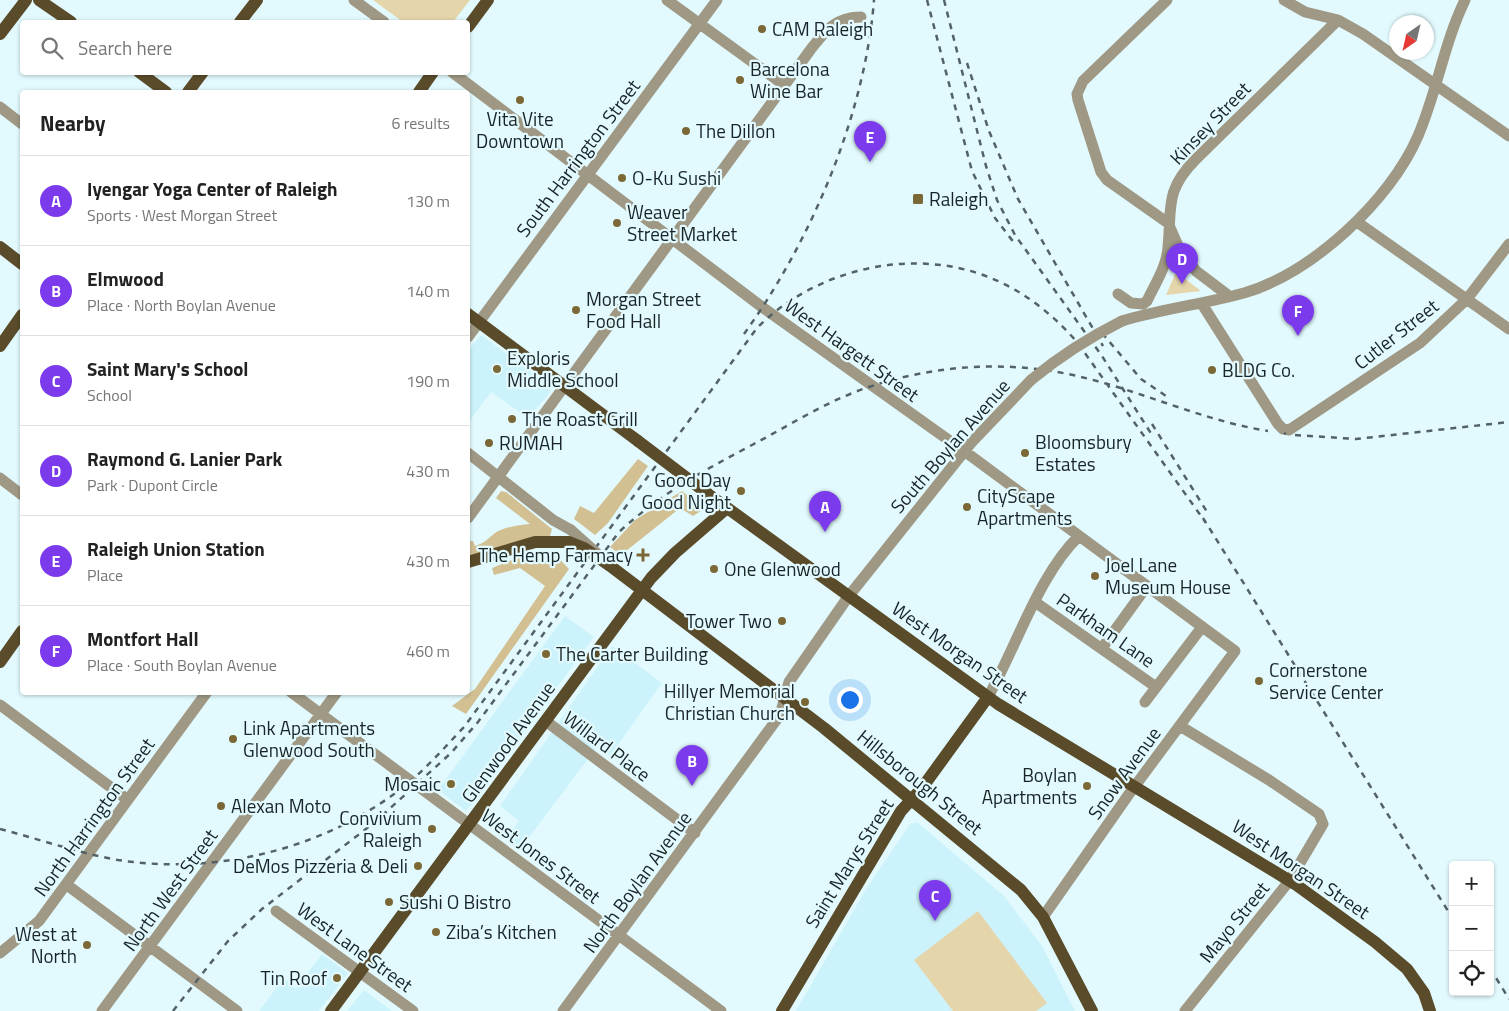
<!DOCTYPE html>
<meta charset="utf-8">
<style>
:root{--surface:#fff;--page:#f6f6f6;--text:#222;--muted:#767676;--line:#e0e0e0;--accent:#7c3aed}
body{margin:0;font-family:"Titillium Web",sans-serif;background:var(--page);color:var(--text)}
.controls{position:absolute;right:15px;bottom:15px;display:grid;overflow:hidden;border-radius:5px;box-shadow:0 1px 4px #0004}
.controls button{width:45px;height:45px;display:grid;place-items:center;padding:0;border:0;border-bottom:1px solid var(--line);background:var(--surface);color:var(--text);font:25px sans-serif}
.compass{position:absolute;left:1389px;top:15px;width:45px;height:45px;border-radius:50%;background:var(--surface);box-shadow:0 1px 4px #0004;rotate:214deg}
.you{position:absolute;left:849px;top:699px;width:18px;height:18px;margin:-12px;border:4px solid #fff;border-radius:50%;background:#1a73e8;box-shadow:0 0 0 8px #1a73e833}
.badge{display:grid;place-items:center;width:32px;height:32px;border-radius:50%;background:var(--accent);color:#fff;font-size:16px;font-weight:700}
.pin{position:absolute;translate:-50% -41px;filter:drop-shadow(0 1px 2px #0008)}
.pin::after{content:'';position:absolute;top:26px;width:18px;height:15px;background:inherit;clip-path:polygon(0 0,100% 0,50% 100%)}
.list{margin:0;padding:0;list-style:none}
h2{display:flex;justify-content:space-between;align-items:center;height:65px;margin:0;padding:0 20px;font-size:21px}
h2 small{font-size:16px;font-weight:400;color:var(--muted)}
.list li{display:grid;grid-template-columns:32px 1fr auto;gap:15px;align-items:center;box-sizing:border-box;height:90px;padding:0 20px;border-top:1px solid var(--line)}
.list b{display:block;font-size:19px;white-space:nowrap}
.list p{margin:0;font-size:16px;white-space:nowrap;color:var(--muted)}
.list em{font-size:16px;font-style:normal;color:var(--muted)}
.icon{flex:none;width:28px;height:28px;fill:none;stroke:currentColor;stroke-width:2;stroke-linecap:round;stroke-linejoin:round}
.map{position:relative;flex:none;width:1509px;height:1011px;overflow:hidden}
.search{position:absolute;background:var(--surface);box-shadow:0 1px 4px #0004;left:20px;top:20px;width:450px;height:55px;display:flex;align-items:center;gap:12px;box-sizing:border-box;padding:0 18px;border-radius:5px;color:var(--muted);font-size:19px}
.panel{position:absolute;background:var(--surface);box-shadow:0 1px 4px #0004;left:20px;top:90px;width:450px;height:605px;border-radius:5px}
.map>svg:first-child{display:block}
.built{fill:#ccf3fb}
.green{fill:#e5d5ab}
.forest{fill:#d2c093}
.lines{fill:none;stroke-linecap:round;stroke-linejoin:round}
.minor{stroke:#9f9885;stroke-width:11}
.major{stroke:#5a4c2a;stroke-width:12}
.rail{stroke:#546265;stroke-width:2.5;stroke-dasharray:6 6;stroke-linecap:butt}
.minor-bridge{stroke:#9f9885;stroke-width:11}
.major-bridge{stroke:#5a4c2a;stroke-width:12}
.poi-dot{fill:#7b6836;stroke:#e2fafe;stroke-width:2}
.labels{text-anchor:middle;stroke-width:4.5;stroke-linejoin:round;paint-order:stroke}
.poi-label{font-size:19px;fill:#192426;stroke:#e2fafe;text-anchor:start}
.street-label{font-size:19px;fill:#192426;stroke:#e2fafe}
</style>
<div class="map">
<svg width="1509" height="1011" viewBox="0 0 1509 1011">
<rect width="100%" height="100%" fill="#e2fafe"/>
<!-- built -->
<path class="built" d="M 480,336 L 483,336 L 551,387 L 549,394 L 528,418 L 491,392 L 468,423 L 468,351 Z
M 565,616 L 594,637 L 466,811 L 438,790 Z
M 612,646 L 662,683 L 610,756 L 597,747 L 521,848 L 507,837 L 519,821 L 500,806 Z
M 917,822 L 1004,896 L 1042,946 L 1075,1011 L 796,1011 L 866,889 L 910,824 Z
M 322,954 L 348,973 L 319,1011 L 259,1011 L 284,978 L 296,988 Z
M 364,990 L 392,1011 L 347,1011 Z"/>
<!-- green -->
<path class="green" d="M 373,0 L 470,0 L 453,22 L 403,22 Z
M 1176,272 L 1201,291 L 1166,295 Z
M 978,911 L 1047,1003 L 1036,1011 L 953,1011 L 914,960 Z"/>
<!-- forest -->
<path class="forest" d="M 638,459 L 648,466 L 608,523 L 595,535 L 574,519 L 580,506 L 594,513 Z
M 501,491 L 506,492 L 552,529 L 550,536 L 468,557 L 469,541 L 473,541 L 475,546 C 485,543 487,539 495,533 C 504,527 519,525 530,524 L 496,498 Z
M 682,491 L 704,509 L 693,516 L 680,508 L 621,555 L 610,547 L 635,520 Z
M 529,553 L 554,553 L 569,569 L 466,714 L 452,706 L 475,689 L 545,586 L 520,568 L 494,575 L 492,568 Z"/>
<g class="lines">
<!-- minor -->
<path class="minor" d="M 354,0 L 384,22
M 667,0 L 784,85
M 1167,0 L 1083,81 L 1077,94 L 1078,100 L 1101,172 L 1107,180 L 1168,223 L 1179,248 L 1196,271 L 1229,296
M 1284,0 L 1305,12 L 1338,20 L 1363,34 L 1509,136
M 452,72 L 762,307 L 971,456 L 1235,651 L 1129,794 L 1043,917
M 0,107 L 22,124
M 1357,222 L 1509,329
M 1118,294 L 1131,303 L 1143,304 L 1147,301 C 1155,284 1167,266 1168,247 C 1172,208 1164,191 1196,159 L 1338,20
M 1202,304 L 1278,424 L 1283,429 L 1289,430 L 1420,343 L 1467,299 L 1509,244
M 1122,321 C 1162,309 1204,304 1244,293 C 1312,273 1390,201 1418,136 C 1437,92 1444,43 1465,0
M 468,337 L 717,0
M 468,453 L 553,520 L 571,530
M 0,478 L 22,495
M 468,518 L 811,49 C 826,30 836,17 861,17
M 1035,602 L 1156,687
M 1102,648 L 1147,586
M 291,692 L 721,1011
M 988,697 C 1016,648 1039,574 1079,536
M 1145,702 L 1202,627
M 0,705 L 128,800
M 547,722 L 695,833
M 1180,726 L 1269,780 L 1319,814 L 1323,824 L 1290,880 L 1185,1011
M 67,885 L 237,1011
M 276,911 L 413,1011
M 0,953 L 39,921 L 207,692
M 102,1011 L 337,692
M 563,1011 L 780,715 L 789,682 L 848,597 L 971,443 L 1031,380"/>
<!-- major -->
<path class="major" d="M 39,0 L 71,22
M 240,22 L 257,0
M 468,27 L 488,0
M 0,34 L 26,0
M 139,72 L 166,92
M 188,92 L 203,72
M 419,92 L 433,72
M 0,247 L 22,264
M 468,314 L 638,441
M 0,346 L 22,315
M 708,494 L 998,704 L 1295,884 L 1375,942 L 1407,969 L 1424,993 L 1430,1011
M 468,562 L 535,542 L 569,542
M 609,565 L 824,728 L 1021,890 L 1043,917 L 1092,1011
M 0,662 L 22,631
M 331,1011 L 651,578 L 675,553 L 727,508
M 782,1011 L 901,811 L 922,788 L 988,697"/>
<!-- rail -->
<path class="rail" d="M 927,0 L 972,171 L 995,218 L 1015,244
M 944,0 L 986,166 L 997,200 L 1015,235 L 1102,356 L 1152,435
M 967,63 L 989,131 L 1018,199 L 1103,346
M 1102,333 L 1141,379 L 1169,398
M 744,334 C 811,241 865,115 874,0
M 1152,424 L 1209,515
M 1284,433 L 1286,434
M 1295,435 L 1356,439 L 1509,422
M 1203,518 L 1453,919
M 0,829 C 39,839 78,853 118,860 C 221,876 333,847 413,779 C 431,763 447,745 464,727 L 757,328 C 817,267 920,244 1000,282 C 1030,296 1055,317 1077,342 L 1206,523
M 1490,968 L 1509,999
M 173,1011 L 228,941 L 262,909 L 375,822 L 451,753 L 478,722 L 619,532 C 660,494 703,471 752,445 C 788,426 824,403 863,389 C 928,366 1000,360 1068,374 C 1136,388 1199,420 1268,431"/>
<!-- minor-bridge -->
<path class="minor-bridge" d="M 1031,380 C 1060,356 1088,338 1122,321
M 571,530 L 599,555"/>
<!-- major-bridge -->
<path class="major-bridge" d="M 638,441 L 708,494
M 569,542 L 584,548 L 609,565"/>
</g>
<!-- markers -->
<g class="poi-dot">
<circle cx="762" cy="29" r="5"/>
<circle cx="740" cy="80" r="5"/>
<circle cx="520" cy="100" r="5"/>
<circle cx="686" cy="131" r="5"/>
<circle cx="622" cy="178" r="5"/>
<rect x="912" y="193" width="12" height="12" rx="2.5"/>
<circle cx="617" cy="223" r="5"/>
<circle cx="576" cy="310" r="5"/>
<circle cx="497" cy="369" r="5"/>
<circle cx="1212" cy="370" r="5"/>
<circle cx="512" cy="419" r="5"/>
<circle cx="489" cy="443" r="5"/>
<circle cx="1025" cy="453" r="5"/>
<circle cx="741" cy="491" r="5"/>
<circle cx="967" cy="507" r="5"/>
<path d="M640.5 547.5h5v5h5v5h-5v5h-5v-5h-5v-5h5z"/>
<circle cx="714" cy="569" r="5"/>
<circle cx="1095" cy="576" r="5"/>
<circle cx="782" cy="621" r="5"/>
<circle cx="546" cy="654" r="5"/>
<circle cx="1259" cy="681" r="5"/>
<circle cx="805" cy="702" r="5"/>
<circle cx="233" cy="739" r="5"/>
<circle cx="451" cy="784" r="5"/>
<circle cx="1087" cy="786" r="5"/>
<circle cx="221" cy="806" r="5"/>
<circle cx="432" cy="829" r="5"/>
<circle cx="418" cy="866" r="5"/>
<circle cx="389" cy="902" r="5"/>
<circle cx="436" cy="932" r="5"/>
<circle cx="87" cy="945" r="5"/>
<circle cx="337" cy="978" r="5"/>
</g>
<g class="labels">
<!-- poi labels -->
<g class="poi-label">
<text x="772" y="36">CAM Raleigh</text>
<text x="750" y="76">Barcelona<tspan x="750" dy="22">Wine Bar</tspan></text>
<text x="520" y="126" text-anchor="middle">Vita Vite<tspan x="520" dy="22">Downtown</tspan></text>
<text x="696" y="138">The Dillon</text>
<text x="632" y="185">O-Ku Sushi</text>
<text x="929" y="206">Raleigh</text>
<text x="627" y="219">Weaver<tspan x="627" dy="22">Street Market</tspan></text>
<text x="586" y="306">Morgan Street<tspan x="586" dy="22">Food Hall</tspan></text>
<text x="507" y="365">Exploris<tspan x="507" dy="22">Middle School</tspan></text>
<text x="1222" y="377">BLDG Co.</text>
<text x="522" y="426">The Roast Grill</text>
<text x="1035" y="449">Bloomsbury<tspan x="1035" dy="22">Estates</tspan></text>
<text x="499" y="450">RUMAH</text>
<text x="731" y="487" text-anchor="end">Good Day<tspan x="731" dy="22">Good Night</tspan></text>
<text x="977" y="503">CityScape<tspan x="977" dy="22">Apartments</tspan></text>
<text x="633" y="562" text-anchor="end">The Hemp Farmacy</text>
<text x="1105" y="572">Joel Lane<tspan x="1105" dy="22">Museum House</tspan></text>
<text x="724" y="576">One Glenwood</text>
<text x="772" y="628" text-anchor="end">Tower Two</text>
<text x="556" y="661">The Carter Building</text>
<text x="1269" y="677">Cornerstone<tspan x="1269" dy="22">Service Center</tspan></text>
<text x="795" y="698" text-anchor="end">Hillyer Memorial<tspan x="795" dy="22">Christian Church</tspan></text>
<text x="243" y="735">Link Apartments<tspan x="243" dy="22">Glenwood South</tspan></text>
<text x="1077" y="782" text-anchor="end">Boylan<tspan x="1077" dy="22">Apartments</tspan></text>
<text x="441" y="791" text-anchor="end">Mosaic</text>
<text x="231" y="813">Alexan Moto</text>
<text x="422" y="825" text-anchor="end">Convivium<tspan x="422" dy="22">Raleigh</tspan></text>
<text x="408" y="873" text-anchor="end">DeMos Pizzeria &amp; Deli</text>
<text x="399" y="909">Sushi O Bistro</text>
<text x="446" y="939">Ziba’s Kitchen</text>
<text x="77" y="941" text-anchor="end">West at<tspan x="77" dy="22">North</tspan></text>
<text x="327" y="985" text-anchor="end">Tin Roof</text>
</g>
<!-- street labels -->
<g class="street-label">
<text transform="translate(1210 123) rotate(-46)" y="7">Kinsey Street</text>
<text transform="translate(578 158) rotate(-53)" y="7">South Harrington Street</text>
<text transform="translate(1396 334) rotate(-38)" y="7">Cutler Street</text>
<text transform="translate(852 350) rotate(36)" y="7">West Hargett Street</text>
<text transform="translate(950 446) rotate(-49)" y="7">South Boylan Avenue</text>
<text transform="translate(1106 630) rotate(35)" y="7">Parkham Lane</text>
<text transform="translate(960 652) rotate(35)" y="7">West Morgan Street</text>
<text transform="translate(508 742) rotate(-54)" y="7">Glenwood Avenue</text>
<text transform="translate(607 746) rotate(37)" y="7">Willard Place</text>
<text transform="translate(1124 773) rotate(-54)" y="7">Snow Avenue</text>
<text transform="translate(920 782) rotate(39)" y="7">Hillsborough Street</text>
<text transform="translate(94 817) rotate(-54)" y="7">North Harrington Street</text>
<text transform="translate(541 856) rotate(37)" y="7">West Jones Street</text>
<text transform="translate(849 863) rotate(-58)" y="7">Saint Marys Street</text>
<text transform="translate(1301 869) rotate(34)" y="7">West Morgan Street</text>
<text transform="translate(637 882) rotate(-54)" y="7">North Boylan Avenue</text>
<text transform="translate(170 890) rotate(-54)" y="7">North West Street</text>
<text transform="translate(1234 922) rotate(-51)" y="7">Mayo Street</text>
<text transform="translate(355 947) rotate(36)" y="7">West Lane Street</text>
</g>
</g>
</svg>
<div class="controls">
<button>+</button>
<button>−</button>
<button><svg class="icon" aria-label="locate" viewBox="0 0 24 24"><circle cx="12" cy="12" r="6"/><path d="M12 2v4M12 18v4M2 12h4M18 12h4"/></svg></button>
</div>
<svg class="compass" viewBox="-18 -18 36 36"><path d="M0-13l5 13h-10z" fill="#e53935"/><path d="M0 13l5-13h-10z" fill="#767676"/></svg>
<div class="you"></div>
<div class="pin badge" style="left:825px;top:532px">A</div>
<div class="pin badge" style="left:692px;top:786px">B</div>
<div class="pin badge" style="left:935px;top:921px">C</div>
<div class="pin badge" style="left:1182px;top:284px">D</div>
<div class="pin badge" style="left:870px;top:162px">E</div>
<div class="pin badge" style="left:1298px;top:336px">F</div>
<div class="search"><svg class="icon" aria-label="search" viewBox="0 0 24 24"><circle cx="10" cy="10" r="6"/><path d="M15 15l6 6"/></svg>Search here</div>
<section class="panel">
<h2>Nearby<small>6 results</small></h2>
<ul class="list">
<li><span class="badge">A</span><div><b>Iyengar Yoga Center of Raleigh</b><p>Sports · West Morgan Street</p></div><em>130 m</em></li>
<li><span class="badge">B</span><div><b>Elmwood</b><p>Place · North Boylan Avenue</p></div><em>140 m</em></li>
<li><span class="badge">C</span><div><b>Saint Mary's School</b><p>School</p></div><em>190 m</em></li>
<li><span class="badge">D</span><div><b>Raymond G. Lanier Park</b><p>Park · Dupont Circle</p></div><em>430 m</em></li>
<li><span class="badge">E</span><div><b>Raleigh Union Station</b><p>Place</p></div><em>430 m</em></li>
<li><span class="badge">F</span><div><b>Montfort Hall</b><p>Place · South Boylan Avenue</p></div><em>460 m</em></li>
</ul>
</section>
</div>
